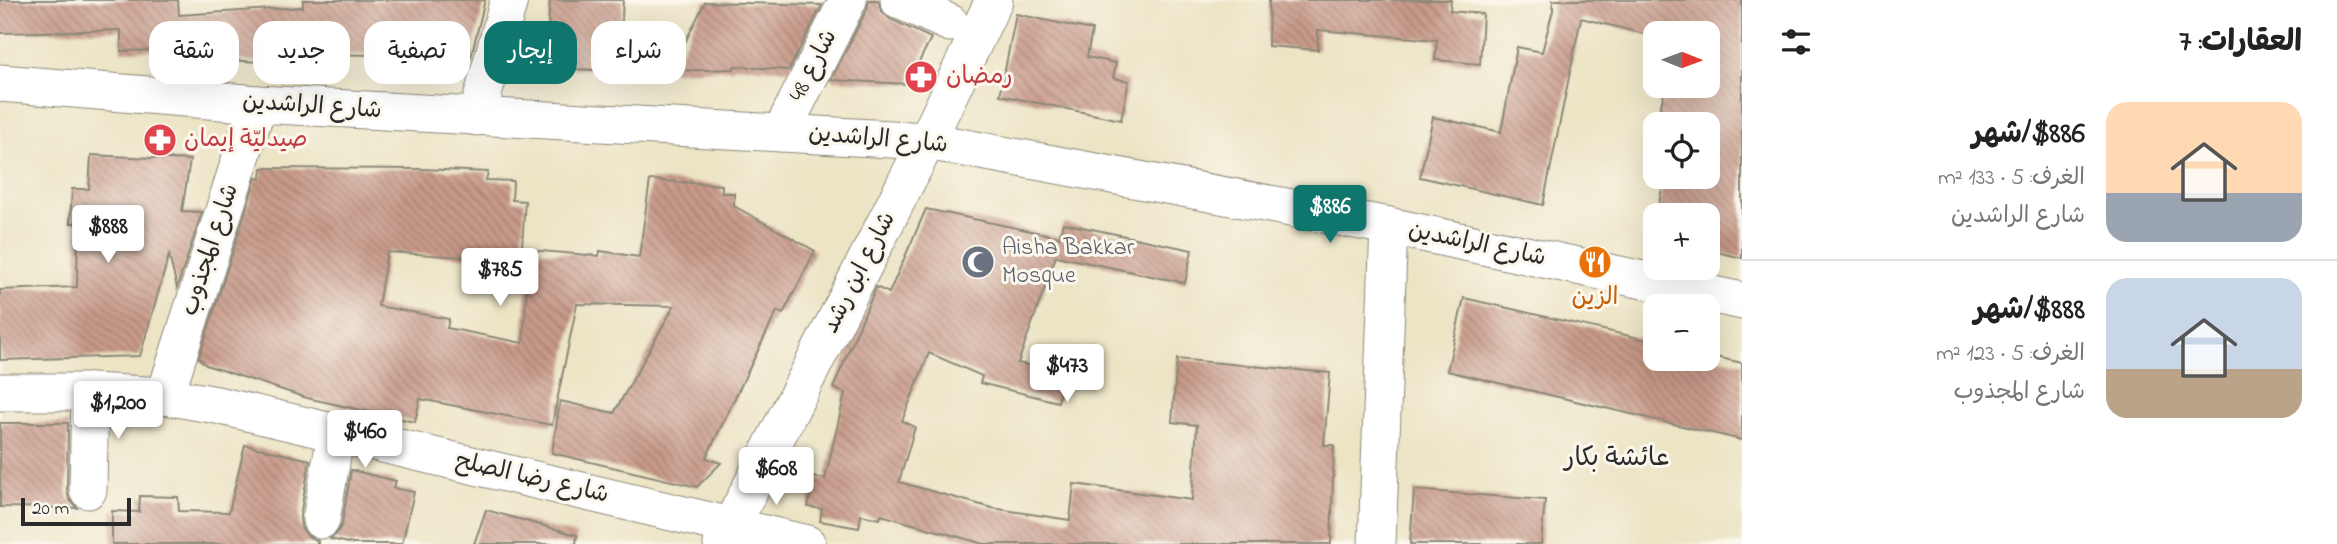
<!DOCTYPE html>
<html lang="ar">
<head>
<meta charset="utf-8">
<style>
	body { margin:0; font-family:"Indie Flower","Playpen Sans Arabic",sans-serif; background:#f2f2f2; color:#222; direction:rtl; height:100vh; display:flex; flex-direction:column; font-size:26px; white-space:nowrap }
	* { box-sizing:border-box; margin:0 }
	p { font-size:23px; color:#767676 }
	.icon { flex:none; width:38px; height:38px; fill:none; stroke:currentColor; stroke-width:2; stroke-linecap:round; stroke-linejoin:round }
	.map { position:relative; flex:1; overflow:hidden; direction:ltr }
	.panel { display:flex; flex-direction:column; background:#fff; width:595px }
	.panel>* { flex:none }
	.hud { position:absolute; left:21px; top:21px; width:665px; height:63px; direction:rtl; display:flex; gap:14px }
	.needle { width:46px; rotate:91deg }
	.buttons { position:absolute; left:1643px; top:21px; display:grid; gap:14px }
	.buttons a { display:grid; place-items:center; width:77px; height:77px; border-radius:14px; background:#fff; box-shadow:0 7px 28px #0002; font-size:35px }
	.scale { position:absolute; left:21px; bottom:18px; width:110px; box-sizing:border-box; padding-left:7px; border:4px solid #2b2b2b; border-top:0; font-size:19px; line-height:24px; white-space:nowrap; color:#2b2b2b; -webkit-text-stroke:5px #fbf7ec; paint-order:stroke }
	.price { position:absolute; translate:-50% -60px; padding:0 16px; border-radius:7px; background:#fff; color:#222; font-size:23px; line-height:46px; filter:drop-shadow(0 2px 4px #0008) }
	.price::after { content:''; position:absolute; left:50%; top:42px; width:21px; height:16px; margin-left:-10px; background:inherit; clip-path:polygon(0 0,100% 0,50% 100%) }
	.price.active { background:#0f766e; color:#fff }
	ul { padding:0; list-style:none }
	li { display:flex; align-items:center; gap:21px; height:175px; padding:0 35px }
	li+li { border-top:2px solid #e0e0e0 }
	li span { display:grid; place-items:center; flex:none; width:196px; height:140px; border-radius:21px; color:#555 }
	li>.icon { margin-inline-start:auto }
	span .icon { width:84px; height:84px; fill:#fffc; stroke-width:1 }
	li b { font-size:30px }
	h2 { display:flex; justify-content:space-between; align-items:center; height:84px; padding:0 35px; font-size:30px }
	.tag { padding:0 24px; border-radius:21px; background:#fff; box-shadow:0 7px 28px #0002; font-size:24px; line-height:63px }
	.tag.active { background:#0f766e; color:#fff }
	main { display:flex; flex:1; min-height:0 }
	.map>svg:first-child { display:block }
	.building { fill:url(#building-back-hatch) }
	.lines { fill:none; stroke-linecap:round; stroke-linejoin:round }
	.minor-casing { stroke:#8c8878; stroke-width:39 }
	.minor { stroke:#fff; stroke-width:37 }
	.labels { text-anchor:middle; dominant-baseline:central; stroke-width:6; stroke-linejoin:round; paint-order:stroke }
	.street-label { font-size:24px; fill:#2b2b2b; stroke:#fbf7ec }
	.health-label { font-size:24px; fill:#be3a42; stroke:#fbf7ec; text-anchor:start }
	.worship-label { font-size:24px; fill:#5b616d; stroke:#fbf7ec; text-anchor:start }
	.food-label { font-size:24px; fill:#c56008; stroke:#fbf7ec }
	.neighbourhood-label { font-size:26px; fill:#2b2b2b; stroke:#fbf7ec }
</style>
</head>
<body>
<main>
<section class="panel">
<h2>العقارات: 7<svg class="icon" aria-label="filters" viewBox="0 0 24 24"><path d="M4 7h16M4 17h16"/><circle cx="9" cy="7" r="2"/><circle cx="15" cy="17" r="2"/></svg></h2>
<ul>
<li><span style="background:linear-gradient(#ffd9b3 65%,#9aa5b1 0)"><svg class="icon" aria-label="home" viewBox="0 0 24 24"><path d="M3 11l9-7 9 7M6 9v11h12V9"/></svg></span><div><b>$886/شهر</b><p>الغرف: 5 · 133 m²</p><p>شارع الراشدين</p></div></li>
<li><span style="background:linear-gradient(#c9d6e8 65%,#b9a48a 0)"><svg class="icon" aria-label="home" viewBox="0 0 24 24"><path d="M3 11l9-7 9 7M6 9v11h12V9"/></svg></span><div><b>$888/شهر</b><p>الغرف: 5 · 123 m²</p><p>شارع المجذوب</p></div></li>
</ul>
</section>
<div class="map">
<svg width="1742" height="544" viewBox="0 0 1742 544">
	<defs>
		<pattern id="building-back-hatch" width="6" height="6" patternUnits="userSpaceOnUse" patternTransform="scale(1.75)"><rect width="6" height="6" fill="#c89a89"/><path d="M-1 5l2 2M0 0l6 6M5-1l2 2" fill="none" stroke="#a37e70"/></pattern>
	</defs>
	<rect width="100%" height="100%" fill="#fbf7ec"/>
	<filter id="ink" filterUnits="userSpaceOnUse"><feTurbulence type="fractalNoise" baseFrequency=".0143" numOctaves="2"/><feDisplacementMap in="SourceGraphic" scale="14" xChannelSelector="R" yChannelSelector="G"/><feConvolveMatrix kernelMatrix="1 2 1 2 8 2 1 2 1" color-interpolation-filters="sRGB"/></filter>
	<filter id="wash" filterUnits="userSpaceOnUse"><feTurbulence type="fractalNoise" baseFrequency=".00686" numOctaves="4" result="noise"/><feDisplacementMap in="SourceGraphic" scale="28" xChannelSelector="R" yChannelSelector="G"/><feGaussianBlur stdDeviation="1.57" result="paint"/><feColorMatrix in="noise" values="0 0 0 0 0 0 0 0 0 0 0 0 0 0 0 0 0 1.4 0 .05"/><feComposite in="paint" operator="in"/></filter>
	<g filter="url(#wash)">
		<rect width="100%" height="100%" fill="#ece4c5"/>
		<g id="blocks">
			<!-- building -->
			<g class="building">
				<path d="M0,0H178L179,15L303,7V0H485L471,57L274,53V63L181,57V50L121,51V30L0,33Z"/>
				<path d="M550,0H623L619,71L572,69V61L555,60V54L546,52Z"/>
				<path d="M869,0H878L882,12L890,19L931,38L908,84L831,80L867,9Z"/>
				<path d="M1269,0H1451L1450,11L1483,14L1480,64L1435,60L1437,40L1318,30V50L1268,46Z"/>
				<path d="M1553,0H1742V258L1708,250V215H1656L1665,177H1708V124H1656L1666,86H1708V33H1656V37L1581,18L1543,205L1420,177L1433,117L1501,132L1517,47L1542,52L1553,10Z"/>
				<path d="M705,2L822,5L789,70L734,66V69L671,71Z"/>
				<path d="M1016,14L1092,30L1087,57L1116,63L1113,78L1129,81L1121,120L1000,95Z"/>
				<path d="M91,155L190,160L182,211L202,212L177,288L169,255L140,356L0,360V290L77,287L78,223H70L72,189H89Z"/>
				<path d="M262,168L422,169L488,172L486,180L513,181L512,200L525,201L521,261L387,252L378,306L449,319L447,328L523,343L530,250L599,256L600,251L639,257L650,180L722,185V193H734V206L815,251L783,314L777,311L706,458L721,463L697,487L552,453L560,401L614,413L674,306L577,304L552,425L420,399L415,422L307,398L206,365L199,358L256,178L261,179Z"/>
				<path d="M926,209L1059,237L1063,223L1192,250L1185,283L1056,256L1018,363L1064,373L1058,402L980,383L982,376L929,353L902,421L915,427L899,482L992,508L1070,520L1074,484L1192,500L1197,425L1172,422L1177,359L1330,373L1324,445H1334L1331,544H984L881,515L880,519L861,515L859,528L820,521L822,509L808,507L813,477L825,479L845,393L833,388L876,287L889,293Z"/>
				<path d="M1464,298L1656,342V359H1708V355L1742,363V440L1447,371Z"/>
				<path d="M0,423H68L67,490L69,499L77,508L0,507Z"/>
				<path d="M245,445L310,460L300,516L301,527L308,536L318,541V544H112V511L139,512L140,496L178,497L179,511L229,512Z"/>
				<path d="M351,470L396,481L393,488L414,492L402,544H353L330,539L337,533L342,524Z"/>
				<path d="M1414,490L1545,500L1541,544H1410Z"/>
				<path d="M486,510L577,535L576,544H474Z"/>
			</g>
		</g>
	</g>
	<g filter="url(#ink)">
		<use href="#blocks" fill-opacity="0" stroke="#8c8878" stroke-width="2"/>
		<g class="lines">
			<defs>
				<g id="minor">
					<path d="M899,0L950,23"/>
					<path d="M0,83L258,104L927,141L1389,226L1742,301"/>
					<path d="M477,117L509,0"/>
					<path d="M781,133L848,0"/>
					<path d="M0,392H90L165,396L217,405L807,544"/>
					<path d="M165,396L258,104"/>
					<path d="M88,490L90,392"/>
					<path d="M321,520L336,434"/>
					<path d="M722,544L927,141L994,0"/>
					<path d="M1377,544L1389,226"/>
				</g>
			</defs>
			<!-- minor casing -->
			<use href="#minor" class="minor-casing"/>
			<!-- minor -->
			<use href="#minor" class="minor"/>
		</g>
	</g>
	<!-- icons -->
	<defs>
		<symbol id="pharmacy-disc" viewBox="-11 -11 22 22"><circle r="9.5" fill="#e0444e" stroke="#fbf7ec"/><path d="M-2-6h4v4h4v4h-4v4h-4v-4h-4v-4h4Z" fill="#fff"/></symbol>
		<symbol id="mosque-disc" viewBox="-11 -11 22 22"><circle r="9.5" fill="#6b7280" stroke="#fbf7ec"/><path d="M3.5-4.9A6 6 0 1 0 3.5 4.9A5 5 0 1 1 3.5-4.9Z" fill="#fff"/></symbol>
		<symbol id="restaurant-disc" viewBox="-11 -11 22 22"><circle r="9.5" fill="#e8710a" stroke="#fbf7ec"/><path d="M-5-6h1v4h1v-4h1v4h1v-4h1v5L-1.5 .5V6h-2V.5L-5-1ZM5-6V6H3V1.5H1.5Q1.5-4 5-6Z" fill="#fff"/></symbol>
	</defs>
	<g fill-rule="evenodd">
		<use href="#pharmacy-disc" x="902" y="58" width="38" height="38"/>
		<use href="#pharmacy-disc" x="141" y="121" width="38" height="38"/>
		<use href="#mosque-disc" x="959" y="243" width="38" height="38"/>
		<use href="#restaurant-disc" x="1576" y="243" width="38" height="38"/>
	</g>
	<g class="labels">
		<!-- street labels -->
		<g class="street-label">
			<text transform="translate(814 66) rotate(-63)">شارع 48</text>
			<text transform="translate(312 107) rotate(4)">شارع الراشدين</text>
			<text transform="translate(878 140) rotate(5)">شارع الراشدين</text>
			<text transform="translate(1477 245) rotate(12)">شارع الراشدين</text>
			<text transform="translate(211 250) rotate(-72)">شارع المجذوب</text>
			<text transform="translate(860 273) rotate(-63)">شارع ابن رشد</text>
			<text transform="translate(532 479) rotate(13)">شارع رضا الصلح</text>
		</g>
		<!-- health labels -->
		<g class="health-label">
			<text x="946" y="77">رمضان</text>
			<text x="184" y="140">صيدليّة إيمان</text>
		</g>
		<!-- worship labels -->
		<g class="worship-label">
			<text x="1002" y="248">Aisha Bakkar<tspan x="1002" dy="28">Mosque</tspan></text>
		</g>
		<!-- food labels -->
		<g class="food-label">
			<text x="1595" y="298">الزين</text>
		</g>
		<!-- neighbourhood labels -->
		<g class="neighbourhood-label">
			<text x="1617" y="459">عائشة بكار</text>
		</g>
	</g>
</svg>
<div class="buttons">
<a><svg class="needle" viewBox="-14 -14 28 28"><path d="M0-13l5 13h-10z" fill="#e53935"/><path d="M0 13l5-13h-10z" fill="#767676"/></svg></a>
<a><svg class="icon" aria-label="locate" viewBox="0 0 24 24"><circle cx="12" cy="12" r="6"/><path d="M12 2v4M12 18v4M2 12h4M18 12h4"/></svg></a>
<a>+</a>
<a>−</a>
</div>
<div class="scale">20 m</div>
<b class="price active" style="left:1330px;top:245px">$886</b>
<b class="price" style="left:108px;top:265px">$888</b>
<b class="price" style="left:500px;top:308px">$785</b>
<b class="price" style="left:1067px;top:404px">$473</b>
<b class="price" style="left:118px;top:441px">$1,200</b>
<b class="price" style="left:365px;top:470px">$460</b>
<b class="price" style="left:776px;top:507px">$608</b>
<div class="hud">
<a class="tag">شراء</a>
<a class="tag active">إيجار</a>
<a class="tag">تصفية</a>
<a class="tag">جديد</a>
<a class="tag">شقة</a>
</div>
</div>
</main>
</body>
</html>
